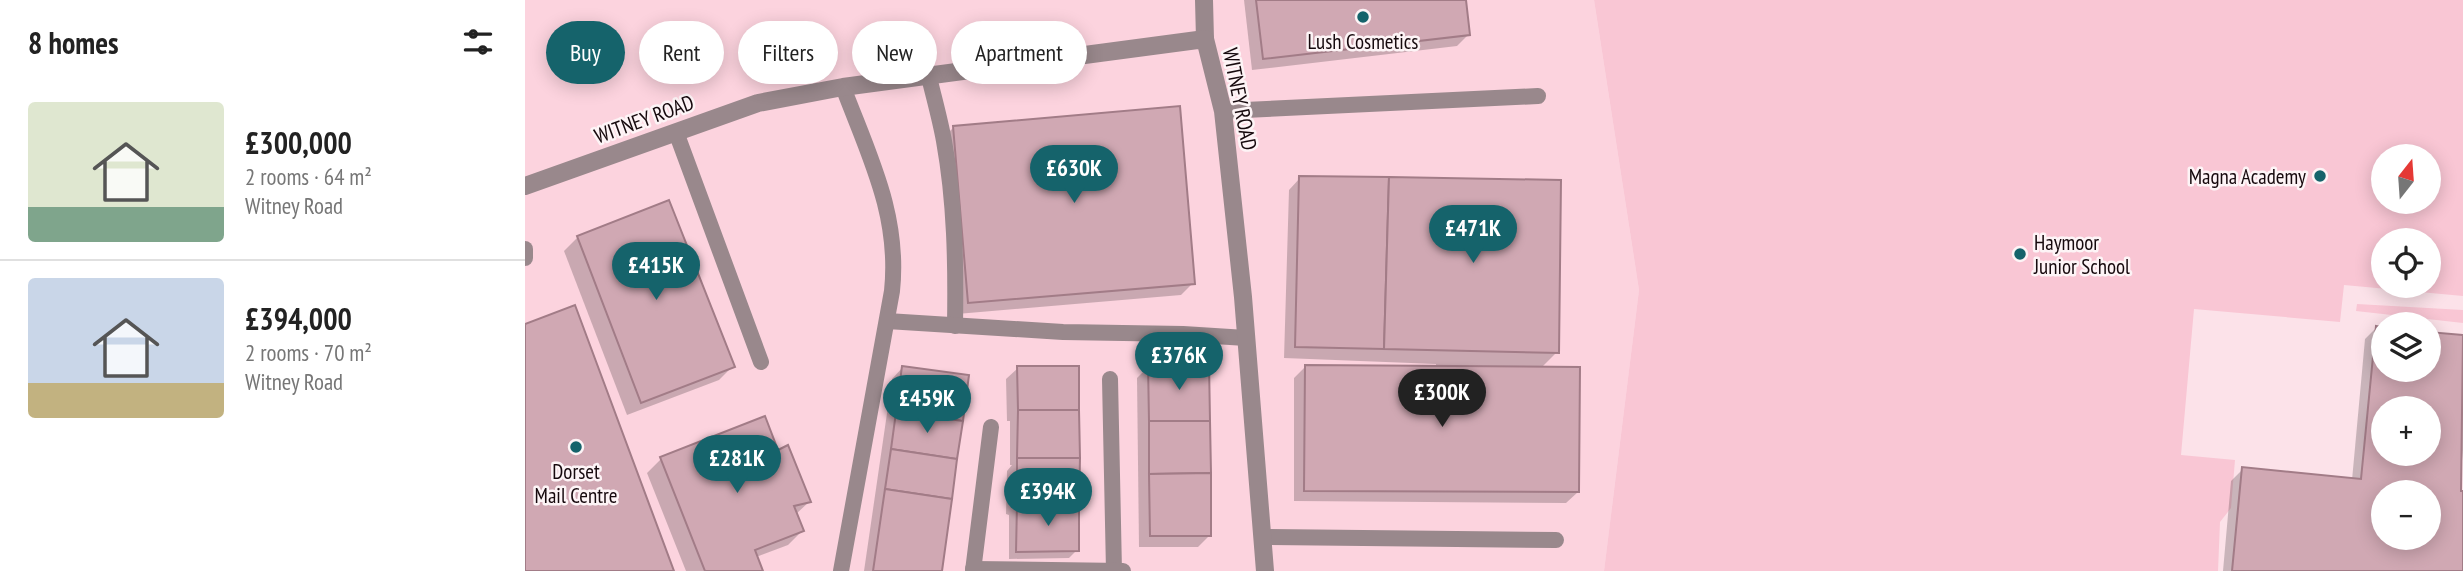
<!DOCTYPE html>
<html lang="en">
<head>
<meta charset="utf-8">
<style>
	body { margin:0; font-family:"PT Sans Narrow",sans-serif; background:#f6f6f6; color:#222; height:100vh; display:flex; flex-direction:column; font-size:26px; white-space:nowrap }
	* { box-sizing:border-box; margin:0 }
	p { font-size:23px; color:#767676 }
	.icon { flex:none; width:38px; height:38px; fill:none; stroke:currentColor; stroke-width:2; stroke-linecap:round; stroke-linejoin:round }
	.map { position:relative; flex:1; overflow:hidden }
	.panel { display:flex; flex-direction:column; background:#fff; width:525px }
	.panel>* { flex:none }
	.top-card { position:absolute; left:21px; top:21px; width:665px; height:63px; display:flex; gap:14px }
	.needle { width:46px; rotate:17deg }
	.tools { position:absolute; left:1846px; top:144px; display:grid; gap:14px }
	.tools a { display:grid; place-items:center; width:70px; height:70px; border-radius:50%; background:#fff; box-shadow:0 4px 18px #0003; font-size:35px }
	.price { position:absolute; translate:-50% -60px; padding:0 16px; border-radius:24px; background:#15636b; color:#fff; font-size:23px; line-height:46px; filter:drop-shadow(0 2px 4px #0008) }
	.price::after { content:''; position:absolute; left:50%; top:42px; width:21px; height:16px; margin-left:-10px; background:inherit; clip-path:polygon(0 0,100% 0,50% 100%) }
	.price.on { background:#222; color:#fff }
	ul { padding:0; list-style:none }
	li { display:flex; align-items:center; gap:21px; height:175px; padding:0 28px }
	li+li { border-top:2px solid #e0e0e0 }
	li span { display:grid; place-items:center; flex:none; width:196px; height:140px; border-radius:7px; color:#555 }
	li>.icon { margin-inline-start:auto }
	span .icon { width:84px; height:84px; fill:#fffc; stroke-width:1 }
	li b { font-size:30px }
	h2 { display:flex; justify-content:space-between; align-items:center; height:84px; padding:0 28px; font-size:30px }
	.chip { padding:0 24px; border-radius:32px; background:#fff; box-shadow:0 4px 18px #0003; font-size:24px; line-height:63px }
	.chip.on { background:#15636b; color:#fff }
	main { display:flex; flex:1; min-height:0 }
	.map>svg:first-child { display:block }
	.built { fill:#fcd3de }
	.green { fill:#f9c6d4; fill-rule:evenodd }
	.shadow { fill:#0003; fill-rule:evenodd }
	.building { fill:#d0a8b3; stroke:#a27c87; stroke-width:2; fill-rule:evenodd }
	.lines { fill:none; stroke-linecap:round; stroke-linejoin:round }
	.service { stroke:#99888c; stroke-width:16 }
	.minor { stroke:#99888c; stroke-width:18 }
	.poi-dot { fill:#15636b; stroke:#fdf4f6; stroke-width:2.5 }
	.labels { text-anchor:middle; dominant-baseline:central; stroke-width:5; stroke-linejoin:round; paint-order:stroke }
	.poi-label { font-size:21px; fill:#16090d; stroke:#fdf4f6 }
	.street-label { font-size:21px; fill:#16090d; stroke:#fdf4f6 }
</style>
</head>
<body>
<main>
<section class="panel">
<h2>8 homes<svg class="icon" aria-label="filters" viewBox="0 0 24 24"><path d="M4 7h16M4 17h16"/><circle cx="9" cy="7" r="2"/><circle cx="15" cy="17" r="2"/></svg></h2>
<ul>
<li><span style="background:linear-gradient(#dfe7d0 75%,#7fa58c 0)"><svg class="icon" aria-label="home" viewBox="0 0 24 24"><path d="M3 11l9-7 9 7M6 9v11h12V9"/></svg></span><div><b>£300,000</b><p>2 rooms · 64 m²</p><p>Witney Road</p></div></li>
<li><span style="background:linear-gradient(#c9d6e8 75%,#c2b280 0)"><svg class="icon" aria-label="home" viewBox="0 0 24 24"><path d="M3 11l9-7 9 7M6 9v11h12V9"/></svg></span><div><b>£394,000</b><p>2 rooms · 70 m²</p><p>Witney Road</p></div></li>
</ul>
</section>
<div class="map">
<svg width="1938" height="571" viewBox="0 0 1938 571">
	<rect width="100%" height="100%" fill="#fce2e9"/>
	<!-- built -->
	<path class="built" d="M0,0H1069L1114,290L1079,571H0Z"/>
	<!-- green -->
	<g class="green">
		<path d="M1069,0H1938V296L1819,285L1815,322L1669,309L1656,455L1710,460L1706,508L1695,522L1693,571H1079L1114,290ZM1858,156H1904V201H1858ZM1858,240H1904V285H1858Z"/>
		<path d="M1832,304L1938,310V323L1831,311Z"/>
	</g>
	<!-- shadow -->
	<g class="shadow">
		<path d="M719,0H939L944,34L932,46L727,70Z"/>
		<path d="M429,127L668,283L656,295L432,314L417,139Z"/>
		<path d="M775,178L1032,352L1016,368L1053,492L1041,503L769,501V378L781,366L911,367V364L759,358L764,190Z"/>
		<path d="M53,237L208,366L194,380L102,415L39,251Z"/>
		<path d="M1851,328L1858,329V369H1904V334L1938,337V450L1934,492L1938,493V571H1698L1706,481L1718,469L1827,480L1840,339ZM1858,408H1904V453H1858ZM1858,492H1904V537H1858Z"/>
		<path d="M624,366L685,535L673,547H614L612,378Z"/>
		<path d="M378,367L415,571H339L367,379Z"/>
		<path d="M493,368L552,550L544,558L484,559V515L481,514L482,471L487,465H485V421H482L481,379Z"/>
		<path d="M252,452L284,502L271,514L277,531L263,545L231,557L236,571H161L122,473L136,459Z"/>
	</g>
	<!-- building -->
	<g class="building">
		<path d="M731,0H941L945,35L738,59Z"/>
		<path d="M655,106L670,284L443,303L428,126Z"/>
		<path d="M774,176L864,177L859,349L770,347Z"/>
		<path d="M864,177L1036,180L1034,353L859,349Z"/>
		<path d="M144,200L210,367L116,403L52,236Z"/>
		<path d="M50,305L149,571H0V324Z"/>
		<path d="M1851,326L1858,327V369H1904V332L1938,335L1936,491H1938V571H1707L1717,467L1836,479ZM1858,408H1904V453H1858ZM1858,492H1904V537H1858Z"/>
		<path d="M684,363L685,421H624L623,364Z"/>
		<path d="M780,365L1055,367L1054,492L779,491Z"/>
		<path d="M377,366L444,375L438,421L371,412Z"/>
		<path d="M492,366H554V410H493Z"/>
		<path d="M493,410H554L555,458H492Z"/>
		<path d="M371,412L438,421L432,459L366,449Z"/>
		<path d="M240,416L253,450L263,445L286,502L269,506L279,531L230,550L238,571H180L135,457Z"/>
		<path d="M624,421H685L686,473L624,474Z"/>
		<path d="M366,449L432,459L427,499L360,489Z"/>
		<path d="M492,458H555L554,505L492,504Z"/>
		<path d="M686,473V536H625L624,474Z"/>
		<path d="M360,489L427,499L417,571H348Z"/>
		<path d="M492,504L554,505V551L491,552Z"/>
	</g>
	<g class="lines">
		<!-- service -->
		<g class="service">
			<path d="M404,77C409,98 415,119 419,141C430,202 431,264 430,326"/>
			<path d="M698,111L1013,96"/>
			<path d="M151,132L236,362"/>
			<path d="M0,249V258"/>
			<path d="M362,321L538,332L658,334L721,338"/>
			<path d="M585,379L589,571"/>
			<path d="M738,537L1031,540"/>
			<path d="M448,569L598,571"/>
			<path d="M316,571L367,291C375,215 344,156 318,87"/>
			<path d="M448,571L466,427"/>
		</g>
		<!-- minor -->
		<g class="minor">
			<path d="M679,0L680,39"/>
			<path d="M0,186L233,103L318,87L680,39L698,111L718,297L740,571"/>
		</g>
	</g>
	<!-- markers -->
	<g class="poi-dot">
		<circle cx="838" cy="17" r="7"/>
		<circle cx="1795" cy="176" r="7"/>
		<circle cx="1495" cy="254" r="7"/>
		<circle cx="51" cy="447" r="7"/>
	</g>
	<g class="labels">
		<!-- poi labels -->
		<g class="poi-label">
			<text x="838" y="41">Lush Cosmetics</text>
			<text x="1781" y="176" text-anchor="end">Magna Academy</text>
			<text x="1509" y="242" text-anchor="start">Haymoor<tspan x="1509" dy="24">Junior School</tspan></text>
			<text x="51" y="471">Dorset<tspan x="51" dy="24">Mail Centre</tspan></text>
		</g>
		<!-- street labels -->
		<g class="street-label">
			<text transform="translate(715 99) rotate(79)">WITNEY ROAD</text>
			<text transform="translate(119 119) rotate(-20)">WITNEY ROAD</text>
		</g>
	</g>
</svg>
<div class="tools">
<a><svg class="needle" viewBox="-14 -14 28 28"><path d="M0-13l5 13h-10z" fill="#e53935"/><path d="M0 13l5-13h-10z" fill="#767676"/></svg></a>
<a><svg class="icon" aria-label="locate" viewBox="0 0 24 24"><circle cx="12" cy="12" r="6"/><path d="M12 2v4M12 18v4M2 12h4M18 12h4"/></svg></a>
<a><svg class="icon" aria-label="layers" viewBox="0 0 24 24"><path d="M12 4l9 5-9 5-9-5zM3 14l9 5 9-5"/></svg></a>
<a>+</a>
<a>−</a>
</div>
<b class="price" style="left:549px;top:205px">£630K</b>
<b class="price" style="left:948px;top:265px">£471K</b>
<b class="price" style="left:131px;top:302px">£415K</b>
<b class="price" style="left:654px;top:392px">£376K</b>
<b class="price on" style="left:917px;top:429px">£300K</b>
<b class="price" style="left:402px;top:435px">£459K</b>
<b class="price" style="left:212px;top:495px">£281K</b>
<b class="price" style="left:523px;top:528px">£394K</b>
<div class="top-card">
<a class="chip on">Buy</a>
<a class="chip">Rent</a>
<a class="chip">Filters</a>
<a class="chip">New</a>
<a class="chip">Apartment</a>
</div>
</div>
</main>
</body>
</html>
